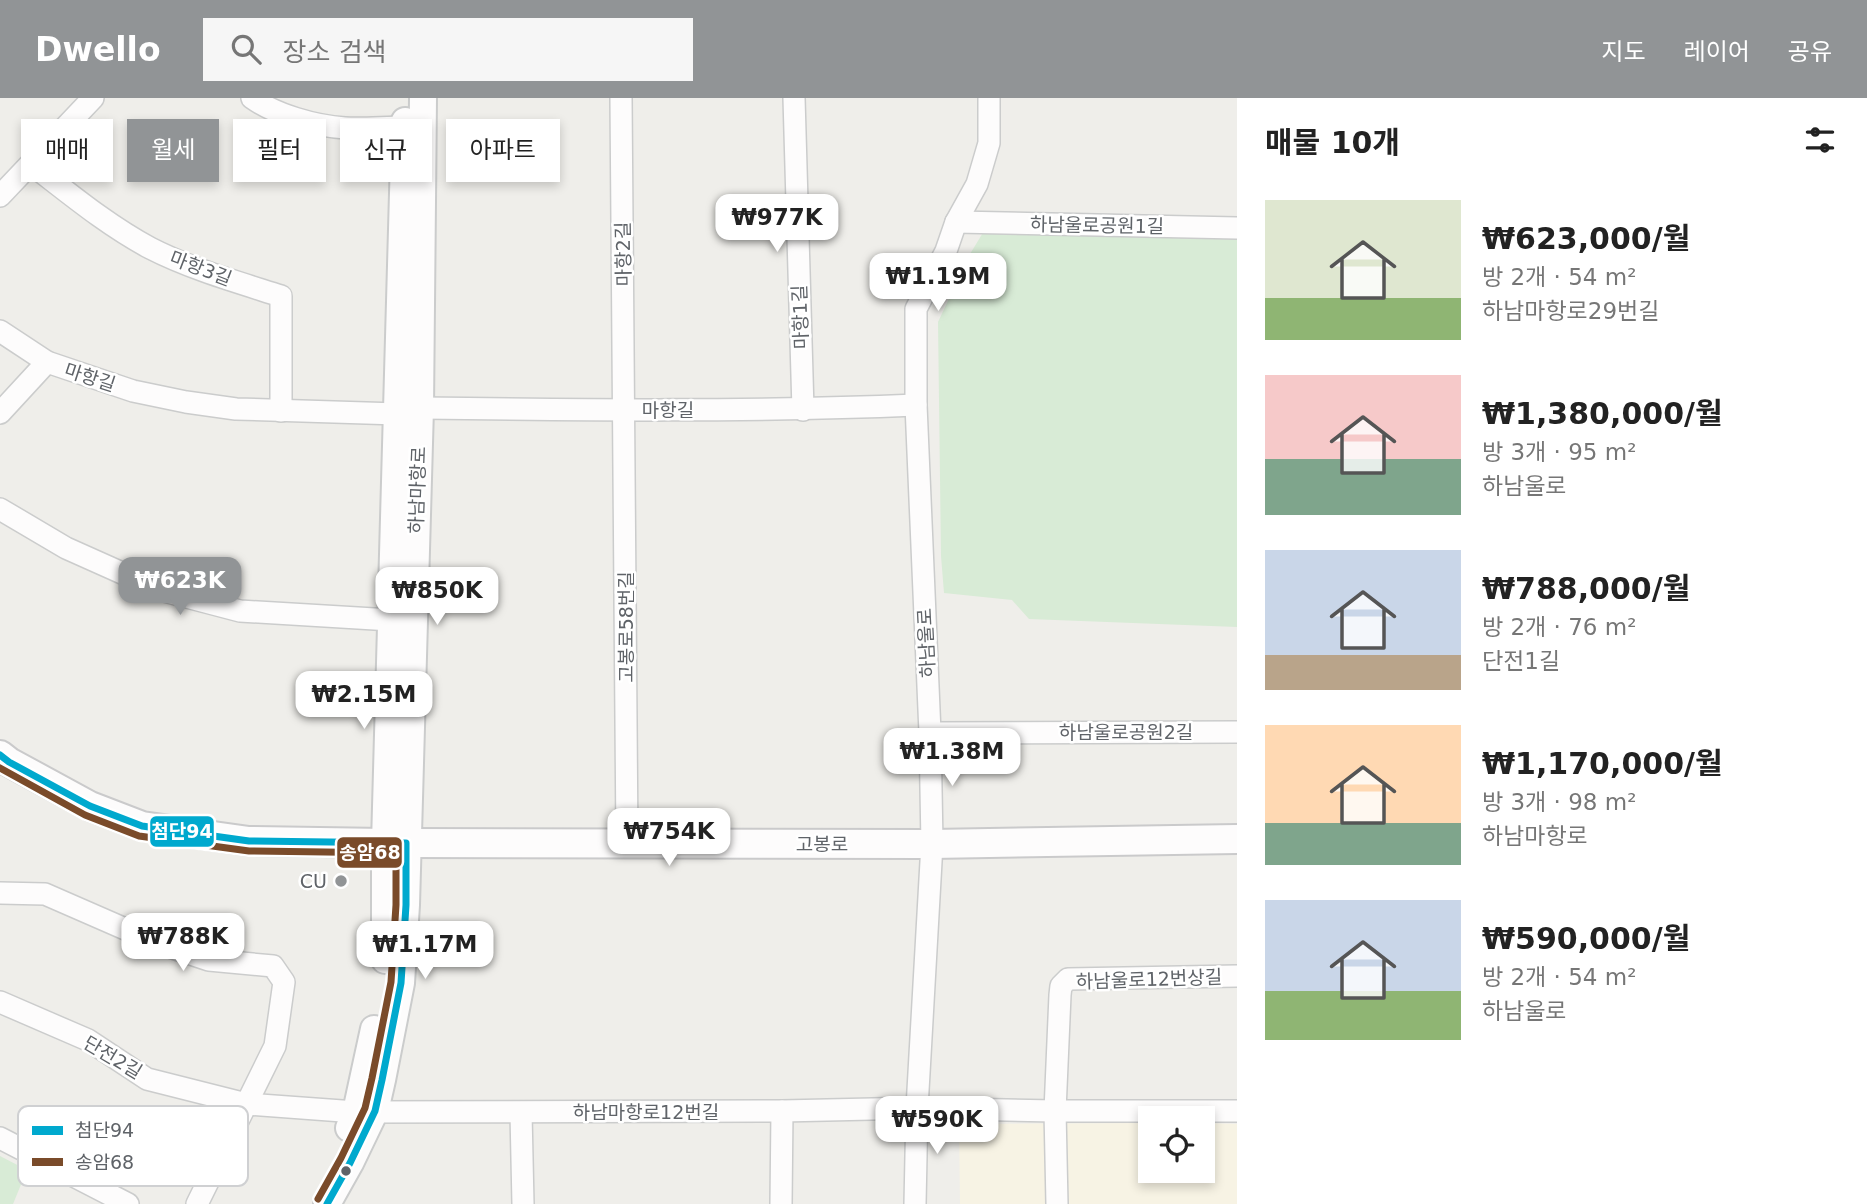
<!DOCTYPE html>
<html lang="ko">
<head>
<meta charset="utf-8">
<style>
	body { margin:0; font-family:"DejaVu Sans","Noto Sans KR",sans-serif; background:#f6f6f6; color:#222; height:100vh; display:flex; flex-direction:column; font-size:26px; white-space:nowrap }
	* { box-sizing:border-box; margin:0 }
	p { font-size:23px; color:#767676 }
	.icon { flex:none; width:38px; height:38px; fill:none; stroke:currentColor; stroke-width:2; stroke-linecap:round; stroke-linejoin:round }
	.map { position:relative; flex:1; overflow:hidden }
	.sheet { display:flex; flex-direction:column; background:#fff; width:630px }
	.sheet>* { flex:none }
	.guide { position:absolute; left:21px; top:21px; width:665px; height:63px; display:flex; gap:14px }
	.tools { position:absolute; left:1138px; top:1008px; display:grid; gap:14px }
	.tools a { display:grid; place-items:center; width:77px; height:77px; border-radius:0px; background:#fff; box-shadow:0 4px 10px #0003; font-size:35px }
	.price { position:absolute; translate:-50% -60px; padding:0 16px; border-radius:14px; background:#fff; color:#222; font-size:23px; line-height:46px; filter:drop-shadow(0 2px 4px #0008) }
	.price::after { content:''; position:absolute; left:50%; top:42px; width:21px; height:16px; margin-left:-10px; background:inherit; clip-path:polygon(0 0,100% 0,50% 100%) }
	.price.current { background:#919496; color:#fff }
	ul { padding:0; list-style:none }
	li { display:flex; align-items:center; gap:21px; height:175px; padding:0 28px }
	li span { display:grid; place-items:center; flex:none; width:196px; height:140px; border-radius:0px; color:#555 }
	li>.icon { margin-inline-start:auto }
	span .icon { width:84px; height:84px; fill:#fffc; stroke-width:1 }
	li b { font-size:30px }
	h2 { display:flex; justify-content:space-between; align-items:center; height:84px; padding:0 28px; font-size:30px }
	.tag { padding:0 24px; border-radius:0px; background:#fff; box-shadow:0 4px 10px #0003; font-size:24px; line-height:63px }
	.tag.current { background:#919496; color:#fff }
	header { display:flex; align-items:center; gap:42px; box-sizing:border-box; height:98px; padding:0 35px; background:#919496; color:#fff }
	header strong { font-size:33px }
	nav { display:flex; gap:38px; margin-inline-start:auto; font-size:24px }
	.search { width:490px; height:63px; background:#f6f6f6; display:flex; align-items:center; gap:18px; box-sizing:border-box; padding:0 24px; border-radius:0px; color:#767676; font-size:26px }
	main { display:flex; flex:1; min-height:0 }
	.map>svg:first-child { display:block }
	.commercial { fill:#f7f3e4 }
	.green { fill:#d8ebd6 }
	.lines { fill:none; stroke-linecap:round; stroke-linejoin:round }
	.minor-casing { stroke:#cbcccc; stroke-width:24 }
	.tertiary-casing { stroke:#cbcccc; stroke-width:30 }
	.secondary-casing { stroke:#cacacb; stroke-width:32 }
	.minor { stroke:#fdfcfc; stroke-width:21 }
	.tertiary { stroke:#fdfcfc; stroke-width:26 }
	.secondary { stroke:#fdfcfc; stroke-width:28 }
	.bus-1-casing { stroke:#fff; stroke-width:12 }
	.bus-2-casing { stroke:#fff; stroke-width:12 }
	.bus-1 { stroke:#00a9ce; stroke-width:7 }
	.bus-2 { stroke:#7a4b2a; stroke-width:7 }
	.poi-dot { fill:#919496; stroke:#fff; stroke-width:2.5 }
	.bus-dot { fill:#5f6368; stroke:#fff; stroke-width:2.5 }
	.labels { text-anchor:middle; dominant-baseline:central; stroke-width:5; stroke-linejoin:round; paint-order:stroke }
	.street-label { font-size:19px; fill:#5f6368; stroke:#fff }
	.poi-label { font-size:19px; fill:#5f6368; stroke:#fff; text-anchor:end }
	.key { fill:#fff; stroke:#cfd0d2; stroke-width:2 }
	.key-label { font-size:19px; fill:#5f6368 }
	.line-badge { stroke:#fff; stroke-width:2.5 }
	.badge-label { font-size:19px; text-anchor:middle; font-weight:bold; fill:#fff }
</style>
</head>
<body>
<header>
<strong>Dwello</strong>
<div class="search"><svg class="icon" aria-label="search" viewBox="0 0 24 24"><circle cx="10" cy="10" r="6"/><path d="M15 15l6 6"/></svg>장소 검색</div>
<nav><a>지도</a><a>레이어</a><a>공유</a></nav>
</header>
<main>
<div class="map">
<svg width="1237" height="1106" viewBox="0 0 1237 1106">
	<rect width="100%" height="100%" fill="#efeeea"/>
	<!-- commercial -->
	<path class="commercial" d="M1150,1025V1073H1202V1025L1237,1026V1106H960L959,1026Z"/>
	<!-- green -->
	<g class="green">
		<path d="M984,133L1237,138V529L1029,521L1012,502L944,495L941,458L938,224L970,156Z"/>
		<path d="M0,1058L27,1072L13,1106H0Z"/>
	</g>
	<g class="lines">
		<defs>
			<g id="minor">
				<path d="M252,0C276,17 315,28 345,30C364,31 385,29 405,29"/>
				<path d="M621,0L627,746"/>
				<path d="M794,0L803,312"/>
				<path d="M31,66C70,96 107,127 150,150C191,171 237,184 281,198V313"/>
				<path d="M0,98L93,0"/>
				<path d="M956,124L1237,130"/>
				<path d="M0,233L47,264L133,293L186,304L236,311L398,316"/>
				<path d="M420,310C586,312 751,314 916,307"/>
				<path d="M0,315L47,264"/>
				<path d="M0,411L66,450L160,492L240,513L391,522"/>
				<path d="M930,635L1237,634"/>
				<path d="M0,795L45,796L155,844L209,862L273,868L284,884L275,948L197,1106"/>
				<path d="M0,904L88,942L147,981L246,1006L356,1014L782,1013L917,1010L1055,1013H1237"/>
				<path d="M521,1015L523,1106"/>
				<path d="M0,1040L128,1106"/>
				<path d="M781,1106L782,1013"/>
				<path d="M915,1106L917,1010L932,746L930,635L916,307V211L946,153L956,124L977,86L989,45V0"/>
				<path d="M1057,1106L1055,1013L1060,897L1061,888L1068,881L1237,878"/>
			</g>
			<g id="tertiary">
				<path d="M385,862V745L405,23"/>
				<path d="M349,1030L356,1014L374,931"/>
				<path d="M327,1106L350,1065L375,1013L382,982L401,885L406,807L420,310L423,0"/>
			</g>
			<g id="secondary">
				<path d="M398,316L420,310"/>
				<path d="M0,657L9,664L90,708L142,728L249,743L385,745"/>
				<path d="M406,745L932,746L1237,741"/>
			</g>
		</defs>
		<!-- minor casing -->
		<use href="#minor" class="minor-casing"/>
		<!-- tertiary casing -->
		<use href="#tertiary" class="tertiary-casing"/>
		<!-- secondary casing -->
		<use href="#secondary" class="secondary-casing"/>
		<!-- minor -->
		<use href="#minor" class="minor"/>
		<!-- tertiary -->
		<use href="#tertiary" class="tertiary"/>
		<!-- secondary -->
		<use href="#secondary" class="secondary"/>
		<defs>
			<path id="bus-1" d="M0,657L9,664L90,708L142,728L249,743L406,745V807L401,885L382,982L375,1013L350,1065L327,1106"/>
			<path id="bus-2" d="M0,670L85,717L139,738L249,753L396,755V807L391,884L372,980L365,1010L341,1060L318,1101"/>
		</defs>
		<!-- bus-1 casing -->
		<use href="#bus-1" class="bus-1-casing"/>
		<!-- bus-2 casing -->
		<use href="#bus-2" class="bus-2-casing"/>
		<!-- bus-1 -->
		<use href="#bus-1" class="bus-1"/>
		<!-- bus-2 -->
		<use href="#bus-2" class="bus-2"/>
	</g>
	<!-- markers -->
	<circle class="poi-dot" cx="341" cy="783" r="7"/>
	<circle class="bus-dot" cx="346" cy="1073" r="6"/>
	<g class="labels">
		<!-- street labels -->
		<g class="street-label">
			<text transform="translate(1097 127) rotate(1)">하남울로공원1길</text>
			<text transform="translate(623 156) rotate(-91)">마항2길</text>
			<text transform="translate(201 170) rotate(21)">마항3길</text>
			<text transform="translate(800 219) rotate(-92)">마항1길</text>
			<text transform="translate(90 279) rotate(18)">마항길</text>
			<text x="668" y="312">마항길</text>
			<text transform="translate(417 392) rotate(-88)">하남마항로</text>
			<text transform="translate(626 529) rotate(-90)">고봉로58번길</text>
			<text transform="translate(926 545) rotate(-93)">하남울로</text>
			<text x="1126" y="634">하남울로공원2길</text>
			<text x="822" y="746">고봉로</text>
			<text transform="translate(1149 881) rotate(-2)">하남울로12번상길</text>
			<text transform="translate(113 959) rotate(31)">단전2길</text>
			<text x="646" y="1014">하남마항로12번길</text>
		</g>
		<!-- poi labels -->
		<g class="poi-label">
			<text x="327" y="783">CU</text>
		</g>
	</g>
	<!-- legend -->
	<rect x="18" y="1008" width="230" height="80" rx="10" class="key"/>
	<rect x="32" y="1028" width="31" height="9" fill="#00a9ce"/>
	<rect x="32" y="1060" width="31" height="8" fill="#7a4b2a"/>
	<g class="key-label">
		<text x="75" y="1039">첨단94</text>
		<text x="75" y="1071">송암68</text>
	</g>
	<g class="line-badge">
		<rect x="149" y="717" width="66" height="33" rx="7" fill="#00a9ce"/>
		<rect x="336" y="738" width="67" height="33" rx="7" fill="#7a4b2a"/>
	</g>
	<g class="badge-label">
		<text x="182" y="740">첨단94</text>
		<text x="370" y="761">송암68</text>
	</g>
</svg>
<div class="tools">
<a><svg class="icon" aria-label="locate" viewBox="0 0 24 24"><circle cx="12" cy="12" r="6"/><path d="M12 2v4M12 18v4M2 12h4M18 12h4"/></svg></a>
</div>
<b class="price" style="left:777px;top:156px">₩977K</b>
<b class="price" style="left:938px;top:215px">₩1.19M</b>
<b class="price current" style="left:180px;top:519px">₩623K</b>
<b class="price" style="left:437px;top:529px">₩850K</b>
<b class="price" style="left:364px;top:633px">₩2.15M</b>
<b class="price" style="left:952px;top:690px">₩1.38M</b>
<b class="price" style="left:669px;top:770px">₩754K</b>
<b class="price" style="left:183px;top:875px">₩788K</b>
<b class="price" style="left:425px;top:883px">₩1.17M</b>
<b class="price" style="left:937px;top:1058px">₩590K</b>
<div class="guide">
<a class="tag">매매</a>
<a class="tag current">월세</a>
<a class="tag">필터</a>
<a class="tag">신규</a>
<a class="tag">아파트</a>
</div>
</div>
<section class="sheet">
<h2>매물 10개<svg class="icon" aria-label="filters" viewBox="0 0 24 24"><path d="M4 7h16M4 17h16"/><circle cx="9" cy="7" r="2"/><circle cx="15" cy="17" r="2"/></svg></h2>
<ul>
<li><span style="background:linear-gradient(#dfe7d0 70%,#8fb573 0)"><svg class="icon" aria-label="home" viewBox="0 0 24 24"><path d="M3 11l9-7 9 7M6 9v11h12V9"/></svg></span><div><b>₩623,000/월</b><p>방 2개 · 54 m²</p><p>하남마항로29번길</p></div></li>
<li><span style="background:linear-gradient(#f6c9c9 60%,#7fa58c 0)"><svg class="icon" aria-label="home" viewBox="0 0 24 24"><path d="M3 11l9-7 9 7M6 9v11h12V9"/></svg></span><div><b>₩1,380,000/월</b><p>방 3개 · 95 m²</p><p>하남울로</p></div></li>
<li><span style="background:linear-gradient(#c9d6e8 75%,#b9a48a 0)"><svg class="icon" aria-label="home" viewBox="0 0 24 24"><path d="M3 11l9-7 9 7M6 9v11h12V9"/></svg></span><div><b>₩788,000/월</b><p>방 2개 · 76 m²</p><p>단전1길</p></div></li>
<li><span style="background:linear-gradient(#ffd9b3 70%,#7fa58c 0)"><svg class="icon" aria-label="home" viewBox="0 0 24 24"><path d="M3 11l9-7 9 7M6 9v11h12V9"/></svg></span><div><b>₩1,170,000/월</b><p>방 3개 · 98 m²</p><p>하남마항로</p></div></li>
<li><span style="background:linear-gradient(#c9d6e8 65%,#8fb573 0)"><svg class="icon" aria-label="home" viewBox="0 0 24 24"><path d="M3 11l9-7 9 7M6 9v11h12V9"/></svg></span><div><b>₩590,000/월</b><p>방 2개 · 54 m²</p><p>하남울로</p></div></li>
</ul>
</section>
</main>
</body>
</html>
